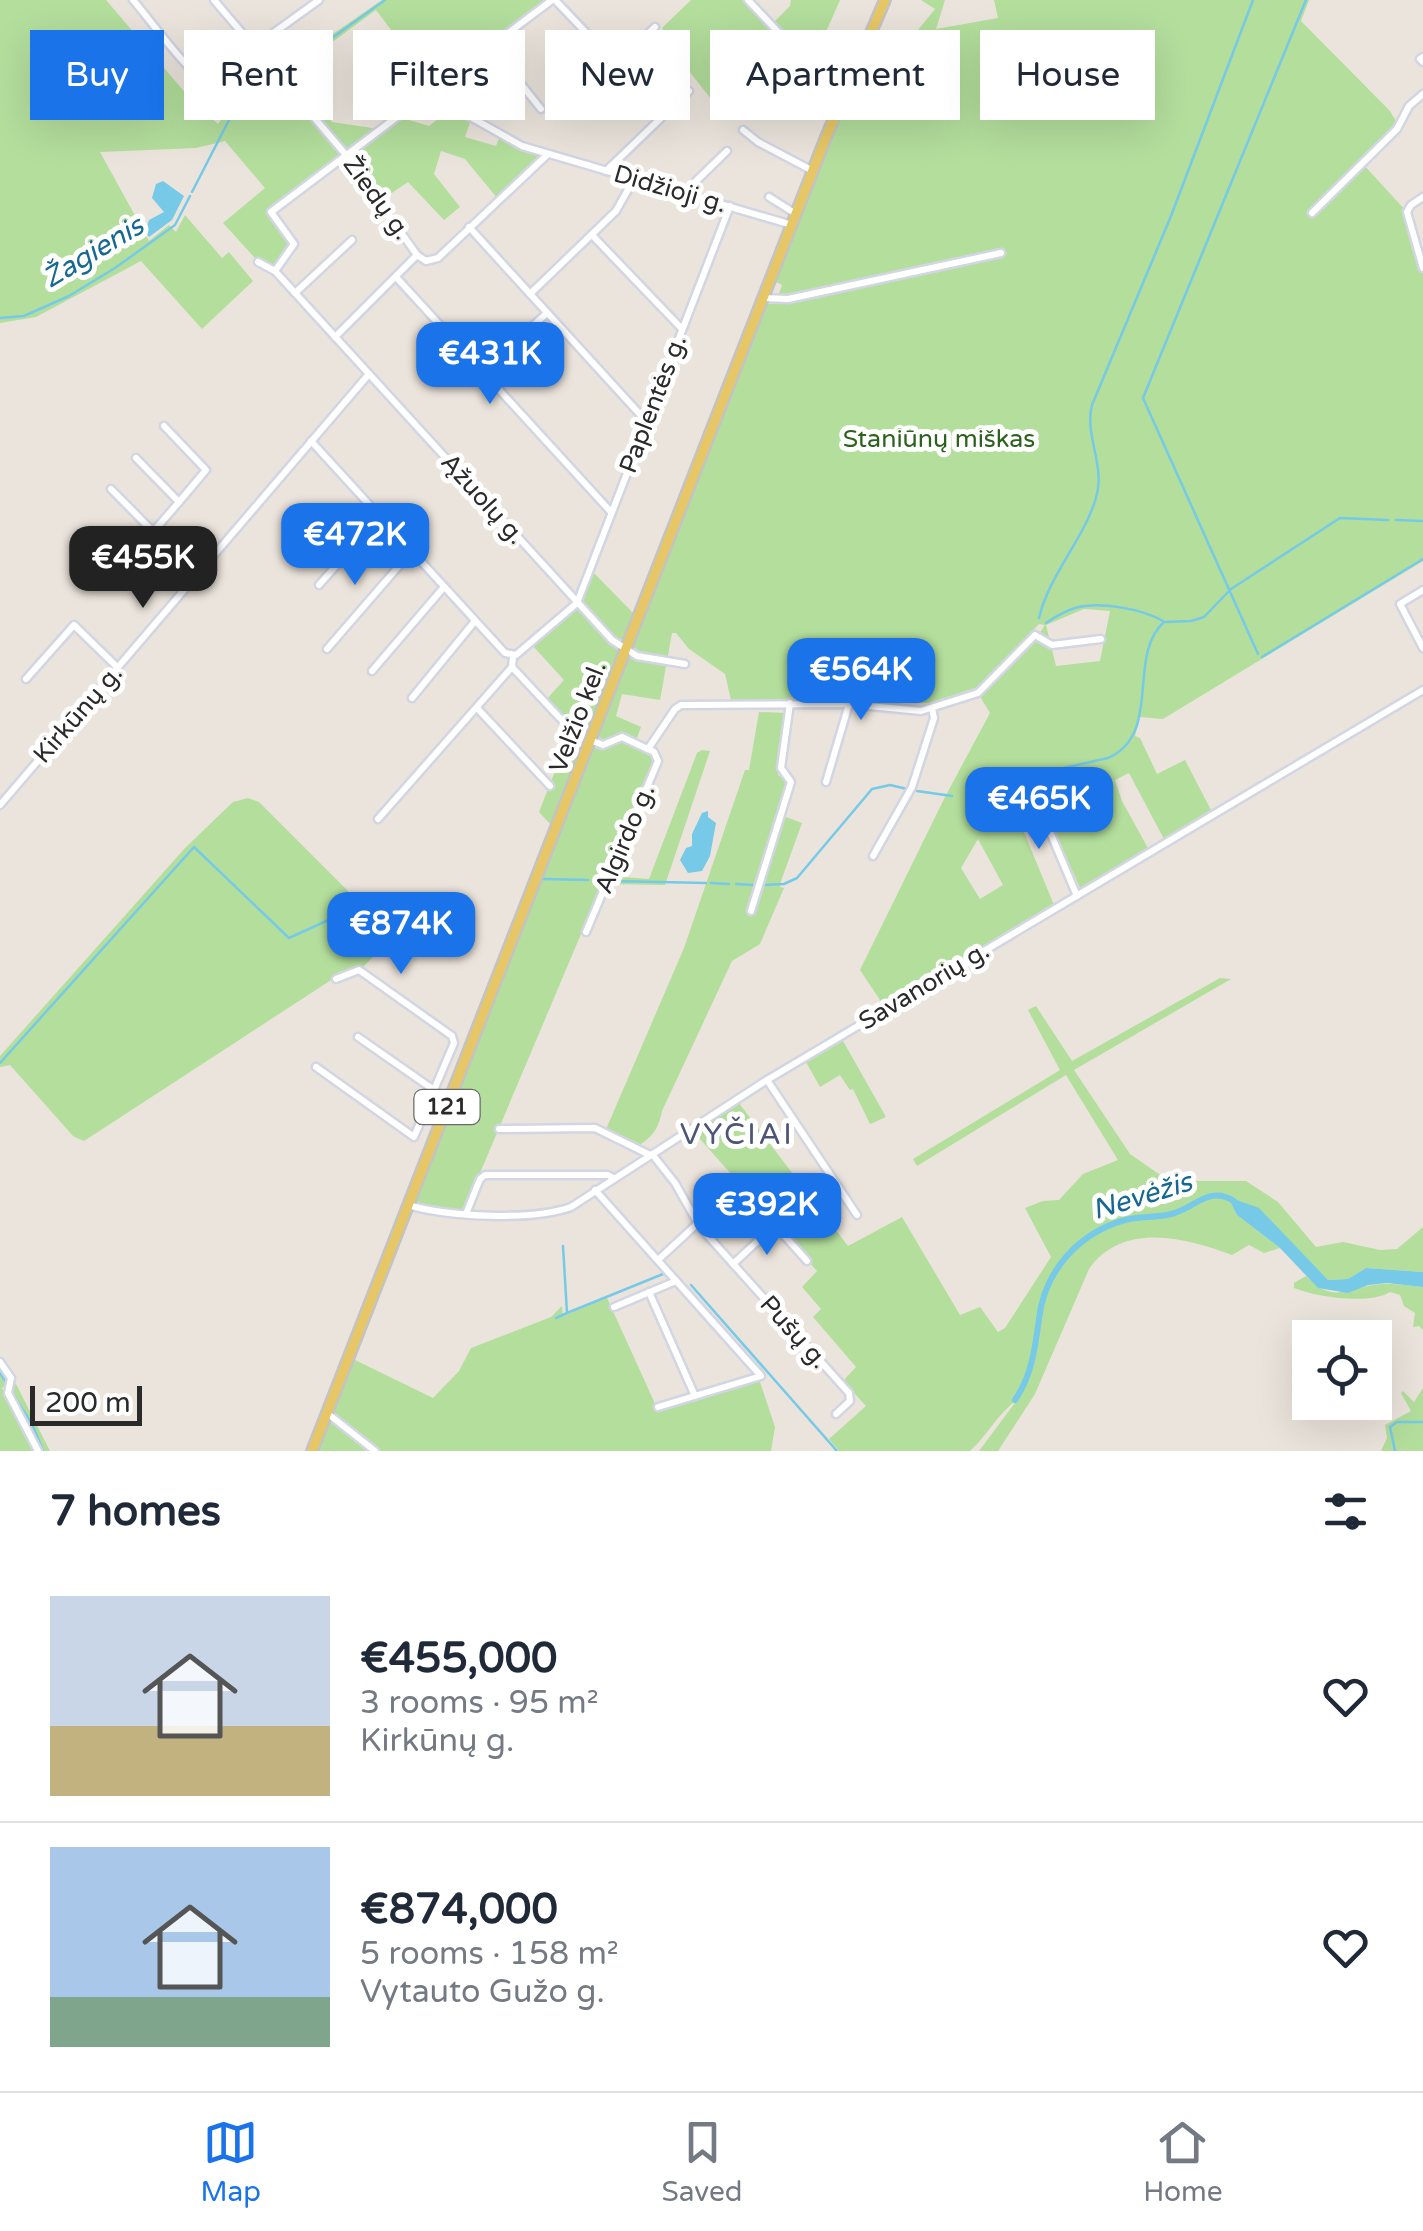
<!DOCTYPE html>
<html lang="en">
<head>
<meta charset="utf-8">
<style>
	body { margin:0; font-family:"Varela Round",sans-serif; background:#f2f2f3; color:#1f2937; height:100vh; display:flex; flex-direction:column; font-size:38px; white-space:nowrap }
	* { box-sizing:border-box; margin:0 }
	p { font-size:32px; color:#747a83 }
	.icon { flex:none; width:55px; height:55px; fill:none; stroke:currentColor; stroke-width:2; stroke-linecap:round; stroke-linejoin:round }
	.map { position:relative; height:1451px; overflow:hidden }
	.details { display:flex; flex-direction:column; background:#fff; flex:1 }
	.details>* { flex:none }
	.banner { position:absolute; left:30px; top:30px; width:1365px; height:90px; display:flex; gap:20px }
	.tools { position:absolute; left:1292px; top:1320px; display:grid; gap:20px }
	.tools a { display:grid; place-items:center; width:100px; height:100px; border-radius:0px; background:#fff; box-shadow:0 10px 40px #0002; font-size:50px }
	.scale { position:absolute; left:30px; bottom:25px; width:112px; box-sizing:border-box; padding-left:10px; border:5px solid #2a2a2a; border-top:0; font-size:28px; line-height:35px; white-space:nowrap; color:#2a2a2a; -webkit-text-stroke:8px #fff; paint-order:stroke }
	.price { position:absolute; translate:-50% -85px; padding:0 22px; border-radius:20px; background:#1a73e8; color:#fff; font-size:32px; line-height:65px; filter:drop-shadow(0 2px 5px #0008) }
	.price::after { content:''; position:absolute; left:50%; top:60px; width:30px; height:22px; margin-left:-15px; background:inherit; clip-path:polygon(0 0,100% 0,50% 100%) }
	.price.current { background:#222; color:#fff }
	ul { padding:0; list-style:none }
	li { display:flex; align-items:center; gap:30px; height:250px; padding:0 50px }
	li+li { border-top:2px solid #e0e1e3 }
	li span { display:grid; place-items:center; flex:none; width:280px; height:200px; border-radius:0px; color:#555 }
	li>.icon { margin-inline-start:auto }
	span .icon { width:120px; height:120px; fill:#fffc; stroke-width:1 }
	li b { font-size:42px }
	h2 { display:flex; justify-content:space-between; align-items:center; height:120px; padding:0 50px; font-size:42px }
	.tag { padding:0 35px; border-radius:0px; background:#fff; box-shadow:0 10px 40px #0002; font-size:35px; line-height:90px }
	.tag.current { background:#1a73e8; color:#fff }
	.menu { display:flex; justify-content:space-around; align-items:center; height:140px; border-top:2px solid #e0e1e3; background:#fff; font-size:28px; color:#747a83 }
	.menu a { display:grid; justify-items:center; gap:5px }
	.menu .current { color:#1a73e8 }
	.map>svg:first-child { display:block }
	.green { fill:#b3de9c; fill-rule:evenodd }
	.water { fill:#76cae7 }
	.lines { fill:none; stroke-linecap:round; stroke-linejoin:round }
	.stream { stroke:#76cae7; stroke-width:2.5 }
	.river { stroke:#76cae7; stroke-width:6 }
	.minor-casing { stroke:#d2d5e2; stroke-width:11 }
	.major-casing { stroke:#c3c3c3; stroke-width:14 }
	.minor { stroke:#fff; stroke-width:6 }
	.major { stroke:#e7c765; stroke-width:9 }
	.labels { text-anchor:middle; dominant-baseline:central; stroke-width:10; stroke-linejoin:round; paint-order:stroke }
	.shield { fill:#fff; stroke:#6a6a6a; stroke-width:2.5 }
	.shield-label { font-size:22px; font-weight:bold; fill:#2a2a2a }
	.street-label { font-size:25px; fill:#2a2a2a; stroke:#fff }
	.park-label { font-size:25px; fill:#2d621e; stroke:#fff }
	.water-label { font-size:28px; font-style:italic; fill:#166892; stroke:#fff }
	.quarter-label { font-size:30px; letter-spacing:2.5px; fill:#4d5577; stroke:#fff }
</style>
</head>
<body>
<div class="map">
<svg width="1423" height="1451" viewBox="0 0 1423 1451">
	<rect width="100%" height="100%" fill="#ebe4dc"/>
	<!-- green -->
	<g class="green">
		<path d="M0,0H106L194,103L218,124L239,95L264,73L269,78L382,0H548L434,87L376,10L316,54L330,81L311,95L332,122L379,129L399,117L429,126L456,105L471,120L465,137L496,146L501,133L543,156L498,199L465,159L441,151L434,174L460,207L444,220L408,182L380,201L346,155L268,212L290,243L289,250L271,268L255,258L223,223L265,188L225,141L196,148L100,152L149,241L169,225L176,232L185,215L222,258L229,252L253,281L202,329L141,261L36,317L0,323Z"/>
		<path d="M691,0H746L770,26L790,6L791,0H840L822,41L807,34L791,43L783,36L719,109L681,61L662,28Z"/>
		<path d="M921,0H945L936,29L998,18L994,0H1309L1301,21L1390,111L1399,126L1362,163L1407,212L1423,268V561L1163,719L1140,717L1135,736L1140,738L1157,774L1185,760L1212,812L1165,841L1129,773L1115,780L1122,801L1149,850L1081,890L1031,778L1005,786L1054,905L884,1006L860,970L945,797L990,713L979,695L1031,646L1045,625L1039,624L978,687L929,703L731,700L725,674L689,649L676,633H672L660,700L622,694L616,716L641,727L634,746L655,759L464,1211L418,1206L415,1201L767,304H775L782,285L776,282L812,188L811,176L862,53L884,75L900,63L912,68L919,52L910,46L914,35L935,9ZM1084,609L1110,611L1100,661L1056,666L1046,625ZM978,839L1003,885L980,899L961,868Z"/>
		<path d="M592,571L636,616L552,826L539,812L572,728L546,700L564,680L532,645L580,602Z"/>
		<path d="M759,712L787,713L778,775L788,780L778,814L802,823L781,881L780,887L784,888L760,944L732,961L662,1111C658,1130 653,1136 637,1147L606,1132L607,1127L684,948L745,770H749Z"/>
		<path d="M702,750L710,751L665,885L607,884L611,876L649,879L697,753Z"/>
		<path d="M248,798L259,802L393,936L362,968L348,969L84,1141L73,1136L10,1065L0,1067V1056L185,848L233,802Z"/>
		<path d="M1220,978L1231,979L1074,1070L1130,1154L1169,1181H1246L1278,1202L1316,1247L1343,1242L1380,1250L1397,1249L1423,1227V1272L1366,1268L1348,1279L1328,1280L1279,1232L1229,1198L1237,1215L1280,1248L1264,1253L1249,1245L1232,1255C1186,1238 1123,1221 1089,1269L1035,1394L998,1451H979L1017,1400C997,1414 988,1435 970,1451H839L829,1439L866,1406L843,1381L856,1367L813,1317L821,1309L802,1287L817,1271L693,1131L738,1102L848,1246L902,1217L960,1315L980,1307L998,1332L1005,1328L1051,1257L1025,1208L1043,1201L1059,1200L1083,1174L1118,1160L1066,1075L917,1166L913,1159L1060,1070L1028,1010L1036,1006L1072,1061Z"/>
		<path d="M843,1041L886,1117L870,1124L853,1089L850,1090L840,1075L820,1087L806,1062Z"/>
		<path d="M1306,1276C1334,1306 1349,1286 1381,1284C1395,1283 1409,1286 1423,1287V1330L1419,1326L1413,1327L1415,1313L1404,1306L1400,1295L1390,1292C1370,1305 1316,1297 1294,1288V1283Z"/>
		<path d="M607,1298L657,1408L759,1379L775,1427L771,1451H316L351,1358L433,1398L459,1371L471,1348L551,1317L562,1306L563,1316Z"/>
		<path d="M0,1366L8,1383L1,1389L7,1390L16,1384L50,1451H0Z"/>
		<path d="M1423,1388V1451H1381L1387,1438L1385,1425L1411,1411L1401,1393L1403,1391L1414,1402Z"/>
	</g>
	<!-- water -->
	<g class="water">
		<path d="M163,181L184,196L172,220L149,237L145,231L149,220L164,212L152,198L156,184Z"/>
		<path d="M708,811V817L716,823L710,856L702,871L688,873L680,860L686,848L692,846V834L702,813Z"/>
		<path d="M1228,1197L1259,1208L1328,1280L1348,1279L1366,1268L1423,1272V1287L1387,1283L1368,1285L1348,1293L1318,1288L1280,1248L1237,1215Z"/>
	</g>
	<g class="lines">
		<!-- stream -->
		<g class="stream">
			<path d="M283,73L385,0"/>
			<path d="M192,192L230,118L276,78"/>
			<path d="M0,318L24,316L69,296L115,268L175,225L190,196"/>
			<path d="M1396,520L1423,521"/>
			<path d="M1039,618C1049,575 1084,539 1096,498C1106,466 1084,435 1092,405L1171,216L1253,0"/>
			<path d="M1046,623C1055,617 1065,611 1075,608C1100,601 1142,609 1163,621"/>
			<path d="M1258,654L1143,398L1306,0"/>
			<path d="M1262,657L1423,559"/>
			<path d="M1006,781L1108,758C1163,734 1126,656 1164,622L1191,621L1204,617L1231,589L1340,518L1388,520"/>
			<path d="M917,791L952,796"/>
			<path d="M970,792L996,784"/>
			<path d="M544,879L588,880"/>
			<path d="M593,880L604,881"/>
			<path d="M612,881L706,883"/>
			<path d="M711,883L729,884"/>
			<path d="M736,884L754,885"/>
			<path d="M762,885L784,884L797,878L872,789L890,785L907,789"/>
			<path d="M0,1063L194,847L289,938L357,907"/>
			<path d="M563,1246L567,1313L663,1274"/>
			<path d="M691,1285L837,1451"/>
			<path d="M556,1318L567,1313"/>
			<path d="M0,1373L6,1382"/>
			<path d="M11,1391L33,1426L43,1451"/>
			<path d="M1395,1451L1390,1427L1397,1422H1423"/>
		</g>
		<!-- river -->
		<path class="river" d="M1015,1400C1032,1375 1035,1348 1039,1319C1044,1272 1078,1233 1125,1220C1140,1216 1156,1218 1171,1214C1196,1208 1208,1185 1234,1201"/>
		<defs>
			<g id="minor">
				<path d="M133,0C154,24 202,95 232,96"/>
				<path d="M214,0L346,155L417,255L426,261L438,258L548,154"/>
				<path d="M555,0L616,64"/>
				<path d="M748,0L842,100"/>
				<path d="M490,45L541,109"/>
				<path d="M254,47L319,0"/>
				<path d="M1423,57L1420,59L1423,62"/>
				<path d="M440,84L467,115L522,146L792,225"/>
				<path d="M564,114L655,27"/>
				<path d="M743,130L758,142L813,171"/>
				<path d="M606,171L689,91"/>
				<path d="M687,193L690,187L727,151"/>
				<path d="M769,197L796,214"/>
				<path d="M1423,197L1411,205L1407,212L1423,268"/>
				<path d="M1312,213L1397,129L1409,106L1423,94"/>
				<path d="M469,227L646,421"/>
				<path d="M592,235L682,329"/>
				<path d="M258,262L275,271L612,640L637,656L685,664"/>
				<path d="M275,271L294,244L271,212L552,0"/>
				<path d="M396,277L611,512"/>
				<path d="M295,293L352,240"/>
				<path d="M530,294L616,211L634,179"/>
				<path d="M763,298L788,299L1001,253"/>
				<path d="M335,337L417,255"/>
				<path d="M482,372L547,313"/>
				<path d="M164,426L206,470L179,502"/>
				<path d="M311,441L505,653L516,655L577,603L730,206"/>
				<path d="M136,458L179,502L153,532"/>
				<path d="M111,489L197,576"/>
				<path d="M319,585L379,517"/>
				<path d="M1423,590L1400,604L1423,648"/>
				<path d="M327,649L411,552"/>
				<path d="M513,657L512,667L571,730"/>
				<path d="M372,671L444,587"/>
				<path d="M26,679L74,625L118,668"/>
				<path d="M412,698L475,621"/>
				<path d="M477,708L550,786"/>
				<path d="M648,749L675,709L681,705L849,704L921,711L978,693L1035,635L1052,645L1101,639"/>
				<path d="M826,782L849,704"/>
				<path d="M1034,794L1077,896"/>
				<path d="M0,805L369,374"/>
				<path d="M378,819L512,667"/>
				<path d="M873,856L912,787L934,718L932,708"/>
				<path d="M751,911L791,782L781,768L790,703"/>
				<path d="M586,932L658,761L654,752L622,737L603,745L590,740"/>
				<path d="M358,1037L434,1090"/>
				<path d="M316,1067L414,1137L454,1043L452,1036L359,970L336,979"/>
				<path d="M767,1080L857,1215"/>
				<path d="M499,1129L595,1128L650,1155"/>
				<path d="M652,1154L675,1183L700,1227L849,1393L850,1401L836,1414"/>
				<path d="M595,1190L761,1376L658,1407"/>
				<path d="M746,1193L807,1261"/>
				<path d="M408,1205C449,1217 532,1221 571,1207L767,1080L1423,690"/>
				<path d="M466,1214L480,1179L485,1175H608L613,1178"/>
				<path d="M658,1260L698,1223"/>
				<path d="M733,1264L775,1225"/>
				<path d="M649,1292L695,1396"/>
				<path d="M614,1307L676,1281"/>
				<path d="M0,1362L11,1378L8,1393L38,1451"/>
				<path d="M327,1413L375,1451"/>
			</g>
			<path id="major" d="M312,1451L826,137L885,0"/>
		</defs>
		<!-- minor casing -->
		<use href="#minor" class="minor-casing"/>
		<!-- major casing -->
		<use href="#major" class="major-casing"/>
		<!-- minor -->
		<use href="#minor" class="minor"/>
		<!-- major -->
		<use href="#major" class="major"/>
	</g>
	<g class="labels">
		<!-- shield labels -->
		<rect class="shield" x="414.5" y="1090" width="65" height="34" rx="8"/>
		<g class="shield-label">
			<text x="447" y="1107">121</text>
		</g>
		<!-- street labels -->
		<g class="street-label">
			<text transform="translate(670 189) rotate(16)">Didžioji g.</text>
			<text transform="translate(377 198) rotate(54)">Žiedų g.</text>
			<text transform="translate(653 404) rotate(-69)">Paplentės g.</text>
			<text transform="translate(483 499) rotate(48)">Ąžuolų g.</text>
			<text transform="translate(78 714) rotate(-49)">Kirkūnų g.</text>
			<text transform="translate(578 717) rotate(-69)">Velžio kel.</text>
			<text transform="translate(625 839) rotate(-67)">Algirdo g.</text>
			<text transform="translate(924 986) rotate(-31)">Savanorių g.</text>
			<text transform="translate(794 1332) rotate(48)">Pušų g.</text>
		</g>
		<!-- park labels -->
		<g class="park-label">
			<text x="939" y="439">Staniūnų miškas</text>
		</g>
		<!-- water labels -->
		<g class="water-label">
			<text transform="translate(93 252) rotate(-31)">Žagienis</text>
			<text transform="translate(1142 1196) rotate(-17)">Nevėžis</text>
		</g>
		<!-- quarter labels -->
		<g class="quarter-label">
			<text x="737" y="1134">VYČIAI</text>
		</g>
	</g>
</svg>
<div class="tools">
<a><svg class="icon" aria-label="locate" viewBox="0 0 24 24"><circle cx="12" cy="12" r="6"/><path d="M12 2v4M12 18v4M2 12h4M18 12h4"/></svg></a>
</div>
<div class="scale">200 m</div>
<b class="price" style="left:490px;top:407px">€431K</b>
<b class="price" style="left:355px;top:588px">€472K</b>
<b class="price current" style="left:143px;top:611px">€455K</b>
<b class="price" style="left:861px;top:723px">€564K</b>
<b class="price" style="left:1039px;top:852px">€465K</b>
<b class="price" style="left:401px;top:977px">€874K</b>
<b class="price" style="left:767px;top:1258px">€392K</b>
<div class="banner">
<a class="tag current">Buy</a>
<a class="tag">Rent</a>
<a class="tag">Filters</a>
<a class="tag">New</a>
<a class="tag">Apartment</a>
<a class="tag">House</a>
</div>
</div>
<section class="details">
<h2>7 homes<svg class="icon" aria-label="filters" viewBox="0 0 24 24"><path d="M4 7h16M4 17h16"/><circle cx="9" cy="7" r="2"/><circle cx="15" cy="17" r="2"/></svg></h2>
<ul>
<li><span style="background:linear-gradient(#c9d6e8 65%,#c2b280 0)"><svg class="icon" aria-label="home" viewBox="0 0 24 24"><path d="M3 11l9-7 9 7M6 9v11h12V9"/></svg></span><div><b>€455,000</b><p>3 rooms · 95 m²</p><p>Kirkūnų g.</p></div><svg class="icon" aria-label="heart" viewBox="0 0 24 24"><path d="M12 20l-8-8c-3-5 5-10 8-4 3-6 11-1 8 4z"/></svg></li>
<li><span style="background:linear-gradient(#a9c7e8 75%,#7fa58c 0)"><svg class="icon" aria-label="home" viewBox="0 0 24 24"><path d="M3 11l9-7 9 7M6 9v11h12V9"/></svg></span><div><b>€874,000</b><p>5 rooms · 158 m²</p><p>Vytauto Gužo g.</p></div><svg class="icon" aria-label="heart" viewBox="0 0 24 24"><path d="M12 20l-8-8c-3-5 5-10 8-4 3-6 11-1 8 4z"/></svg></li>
</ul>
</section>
<nav class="menu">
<a class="current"><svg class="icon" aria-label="map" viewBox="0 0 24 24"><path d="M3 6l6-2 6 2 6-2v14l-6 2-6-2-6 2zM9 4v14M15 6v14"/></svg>Map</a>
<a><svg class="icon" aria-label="saved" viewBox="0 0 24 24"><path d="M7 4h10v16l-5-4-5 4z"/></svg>Saved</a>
<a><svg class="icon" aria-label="home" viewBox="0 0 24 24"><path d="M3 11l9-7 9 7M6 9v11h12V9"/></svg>Home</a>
</nav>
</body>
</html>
